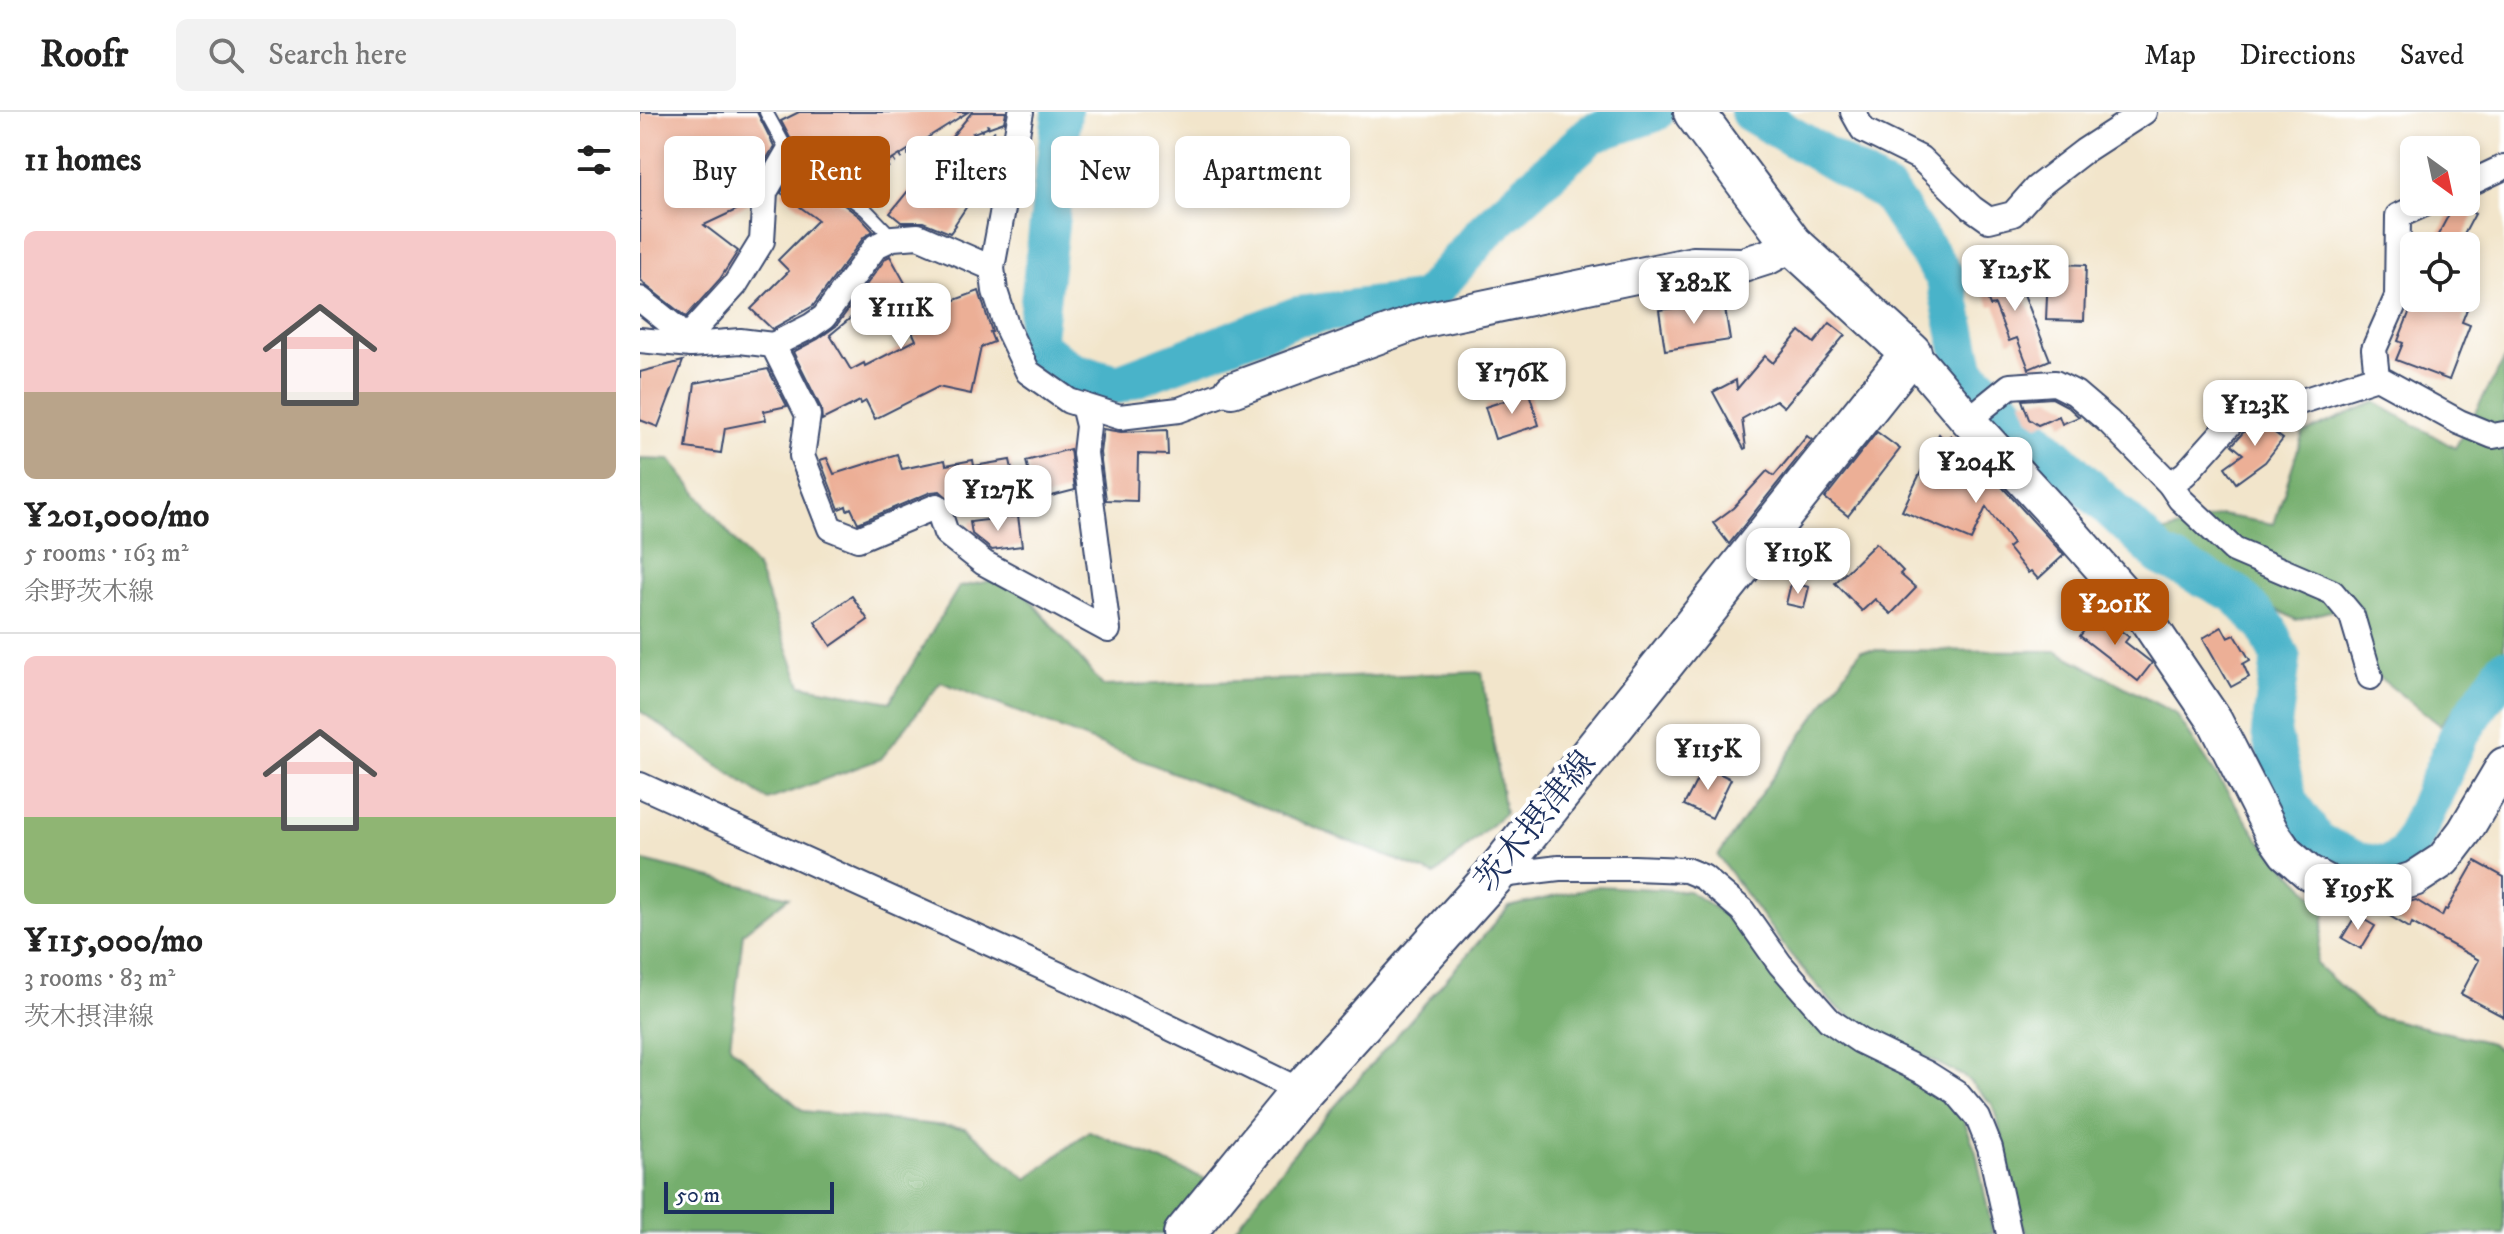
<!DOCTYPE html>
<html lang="en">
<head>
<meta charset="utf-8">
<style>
	body { margin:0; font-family:"IM FELL DW Pica","Noto Serif JP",serif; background:#f2f2f2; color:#222; height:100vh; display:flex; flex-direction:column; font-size:30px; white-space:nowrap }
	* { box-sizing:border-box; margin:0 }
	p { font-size:26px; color:#767676 }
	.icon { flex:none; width:44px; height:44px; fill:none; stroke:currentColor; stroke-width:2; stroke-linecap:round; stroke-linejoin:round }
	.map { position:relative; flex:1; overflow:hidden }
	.panel { display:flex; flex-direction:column; background:#fff; width:640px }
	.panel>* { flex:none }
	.top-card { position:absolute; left:24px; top:24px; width:760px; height:72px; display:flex; gap:16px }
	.needle { width:52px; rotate:147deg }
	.buttons { position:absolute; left:1760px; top:24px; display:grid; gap:16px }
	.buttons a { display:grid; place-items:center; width:80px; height:80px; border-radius:12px; background:#fff; box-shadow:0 4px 12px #0003; font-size:40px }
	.scale { position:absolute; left:24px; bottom:20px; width:170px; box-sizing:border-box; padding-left:8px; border:4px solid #1b2f5e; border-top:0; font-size:22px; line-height:28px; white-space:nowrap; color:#1b2f5e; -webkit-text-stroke:6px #fff; paint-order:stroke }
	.price { position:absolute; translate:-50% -68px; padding:0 18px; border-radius:16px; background:#fff; color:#222; font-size:26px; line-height:52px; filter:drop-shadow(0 2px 4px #0008) }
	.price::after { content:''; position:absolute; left:50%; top:48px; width:24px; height:18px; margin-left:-12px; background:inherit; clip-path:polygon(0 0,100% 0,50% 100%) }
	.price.active { background:#b45309; color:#fff }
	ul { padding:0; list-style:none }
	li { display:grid; align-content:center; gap:16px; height:424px; padding:0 24px }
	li+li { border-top:2px solid #e0e0e0 }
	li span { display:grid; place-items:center; height:248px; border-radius:12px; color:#555 }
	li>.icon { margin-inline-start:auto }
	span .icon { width:144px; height:144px; fill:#fffc; stroke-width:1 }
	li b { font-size:34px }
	h2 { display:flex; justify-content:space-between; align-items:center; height:96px; padding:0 24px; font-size:34px }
	.pill { padding:0 28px; border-radius:12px; background:#fff; box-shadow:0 4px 12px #0003; font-size:28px; line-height:72px }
	.pill.active { background:#b45309; color:#fff }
	header { display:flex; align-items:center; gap:48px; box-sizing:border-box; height:112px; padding:0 40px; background:#fff; border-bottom:2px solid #e0e0e0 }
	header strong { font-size:38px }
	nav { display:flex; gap:44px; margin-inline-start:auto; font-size:28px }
	.search { width:560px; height:72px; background:#f2f2f2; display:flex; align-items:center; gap:20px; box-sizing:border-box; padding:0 28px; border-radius:12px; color:#767676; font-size:30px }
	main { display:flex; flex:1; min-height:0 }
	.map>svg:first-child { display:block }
	.forest { fill:#74ae6d; stroke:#486e66; stroke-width:2 }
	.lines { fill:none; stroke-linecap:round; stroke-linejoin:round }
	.river { stroke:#4ab3c9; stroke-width:40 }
	.building { fill:#ecaf96 }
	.lane-casing { stroke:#3b4a6e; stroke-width:16 }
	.street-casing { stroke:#3b4a6e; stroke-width:28 }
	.secondary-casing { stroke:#3b4a6e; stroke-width:38 }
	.primary-casing { stroke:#3b4a6e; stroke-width:44 }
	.path { stroke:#3b4a6e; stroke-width:4; stroke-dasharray:2 6; stroke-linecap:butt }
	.lane { stroke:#fff; stroke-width:12 }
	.street { stroke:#fff; stroke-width:24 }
	.secondary { stroke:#fff; stroke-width:34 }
	.primary { stroke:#fff; stroke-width:40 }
	.labels { text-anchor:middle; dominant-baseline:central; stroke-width:8; stroke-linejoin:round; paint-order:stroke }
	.street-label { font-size:34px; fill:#1b2f5e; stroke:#fff }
</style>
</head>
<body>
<header>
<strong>Roofr</strong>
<div class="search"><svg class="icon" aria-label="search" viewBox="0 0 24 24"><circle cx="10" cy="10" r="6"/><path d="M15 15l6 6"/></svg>Search here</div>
<nav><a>Map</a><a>Directions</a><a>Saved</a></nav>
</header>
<main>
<section class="panel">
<h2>11 homes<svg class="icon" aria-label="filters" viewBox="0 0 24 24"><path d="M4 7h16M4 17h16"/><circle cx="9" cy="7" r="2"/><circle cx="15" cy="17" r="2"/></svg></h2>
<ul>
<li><span style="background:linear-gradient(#f6c9c9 65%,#b9a48a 0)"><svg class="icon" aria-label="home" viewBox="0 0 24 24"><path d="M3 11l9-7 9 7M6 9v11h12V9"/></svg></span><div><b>¥201,000/mo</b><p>5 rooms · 163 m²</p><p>余野茨木線</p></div></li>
<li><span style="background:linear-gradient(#f6c9c9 65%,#8fb573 0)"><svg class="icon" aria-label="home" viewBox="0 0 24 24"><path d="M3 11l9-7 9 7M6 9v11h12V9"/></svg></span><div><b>¥115,000/mo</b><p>3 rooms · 83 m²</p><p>茨木摂津線</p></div></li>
</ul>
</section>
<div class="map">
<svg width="1864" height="1122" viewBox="0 0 1864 1122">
	<rect width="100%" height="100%" fill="#fff"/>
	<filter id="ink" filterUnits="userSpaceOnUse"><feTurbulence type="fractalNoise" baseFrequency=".0125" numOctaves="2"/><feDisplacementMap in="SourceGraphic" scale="16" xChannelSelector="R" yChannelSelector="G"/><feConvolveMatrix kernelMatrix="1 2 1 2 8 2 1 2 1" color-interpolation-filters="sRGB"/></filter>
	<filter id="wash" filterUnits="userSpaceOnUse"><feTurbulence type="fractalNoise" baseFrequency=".006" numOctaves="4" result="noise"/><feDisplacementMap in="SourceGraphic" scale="32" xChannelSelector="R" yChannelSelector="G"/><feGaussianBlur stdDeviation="1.8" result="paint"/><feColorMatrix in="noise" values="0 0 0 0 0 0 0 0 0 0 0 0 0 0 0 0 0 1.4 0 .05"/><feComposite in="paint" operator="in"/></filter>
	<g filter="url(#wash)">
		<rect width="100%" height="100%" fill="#f2e5cb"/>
		<!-- forest -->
		<g class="forest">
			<path d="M1864,248V539L1800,613L1736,563L1709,494L1656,508L1506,426L1581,403L1634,412L1663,321L1735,290L1815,336Z"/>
			<path d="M0,347L30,348L118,458L161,573L250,590L319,475L371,465L463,574L842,560L865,701L795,763L301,570L241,647L128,688L0,599Z"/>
			<path d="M1221,538L1417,539L1536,602L1618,726L1686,797L1676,852L1732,903L1851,931L1864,942V1122H1388L1382,1112L1362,1023L1352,992L1325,965L1223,914L1194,893L1150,842L1078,744Z"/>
			<path d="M0,748L149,785L103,821L90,934L163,999L325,1016L387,1067L449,1019L573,1070L531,1122H0Z"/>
			<path d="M959,774L1049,779L1091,807L1130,859L1276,967L1323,1006L1336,1040L1353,1122H591L648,1048L869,795Z"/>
		</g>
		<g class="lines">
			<!-- river -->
			<g class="river">
				<path d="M422,0L395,233L434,261L478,272L658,204L785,188L847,117L951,22L1015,0"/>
				<path d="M1110,0L1248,81L1305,165L1326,260L1521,444L1596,482L1627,516L1641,547L1631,620L1648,690L1677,730L1716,749L1745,755L1767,743L1819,623L1864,557"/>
			</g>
		</g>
		<g id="blocks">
			<!-- building -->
			<g class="building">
				<path d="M0,0H117L134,34L117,64L86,41L109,92L64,113L98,139L80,167L46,205L5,173L0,167Z"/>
				<path d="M159,0H328L214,72L204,64L209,74L163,40L160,32L150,26L141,9Z"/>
				<path d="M332,0H366L364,10L333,21L357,39L319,88L327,94L315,112L316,113L310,121L283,110H261L250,101Z"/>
				<path d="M156,57L220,105L233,119L224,125L173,194L132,217L111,197L149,159L138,148L178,108L141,81Z"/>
				<path d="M1815,91L1835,102L1818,134H1792Z"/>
				<path d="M250,144L274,187L253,199L242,180L190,223L211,258L224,251L225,254L276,228L263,199L307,179L312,189L339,179L352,220H350L354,230L341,235L331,282L298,275L235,307L226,289L221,292L220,289L182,308L181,296L153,240L178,227L196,214L246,146Z"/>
				<path d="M1372,152L1410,248L1389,257L1377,226L1369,229L1355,193L1350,194L1339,165Z"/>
				<path d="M1419,152L1446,153L1444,209L1406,208L1408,159H1419Z"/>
				<path d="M1775,186H1814L1829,192L1822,210L1830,213L1809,268L1756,248L1763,231L1758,229Z"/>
				<path d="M1073,191L1076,197L1085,196L1090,228L1025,238L1019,198Z"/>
				<path d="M1190,211L1205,223L1144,295L1136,288L1102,307L1106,336L1104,337L1073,280L1096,268L1097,277L1125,244L1133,251L1160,219L1174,231Z"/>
				<path d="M43,249L18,315L0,308V260Z"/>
				<path d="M128,257L147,294L124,299L126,308L85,316L81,341L46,336L55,271Z"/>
				<path d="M889,281L899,313L855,327L845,295Z"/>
				<path d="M1412,286L1427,294L1439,305L1422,312L1419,304L1398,313L1389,307L1382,288Z"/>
				<path d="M1632,304L1643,310L1635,321L1643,327L1625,350L1596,371L1585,355L1603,342L1592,333L1607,316Z"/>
				<path d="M463,317L481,320L527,318L528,343L498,342L497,389L466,388L460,341Z"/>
				<path d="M1237,320L1260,337L1208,404L1185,386Z"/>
				<path d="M1299,322L1304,328L1311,323L1331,347L1334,344L1424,443L1398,467L1391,459L1388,461L1368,436L1373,432L1346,395L1331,428L1262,399Z"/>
				<path d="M1167,324L1172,328L1089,432L1073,411L1093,396L1127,359L1134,364Z"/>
				<path d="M430,337L435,378L396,388L386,349Z"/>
				<path d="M257,342L262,357L305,348L306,353L333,348L334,354L370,348L374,366L324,375L326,385L310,388L300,379L291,380L218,411L211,396L207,398L206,394L199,397L180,348L187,346L194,362Z"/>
				<path d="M378,404L382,434L352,438L332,422L330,410Z"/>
				<path d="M1236,431L1263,459L1260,462L1276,476L1251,502L1235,487L1222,499L1195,471Z"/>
				<path d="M1151,471L1169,475L1164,496L1146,492Z"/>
				<path d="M212,484L228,508L191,534L175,510Z"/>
				<path d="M1457,501L1489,525L1485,530L1512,551L1498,569L1440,524Z"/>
				<path d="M1582,515L1588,526L1595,523L1610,548L1603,552L1609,565L1591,575L1563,526Z"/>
				<path d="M1064,654L1091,667L1072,706L1044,693Z"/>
				<path d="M1835,749L1864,765V905L1821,882L1839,848L1772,811L1770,816L1748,803L1754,794L1776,788L1802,804L1805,797L1807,798Z"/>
				<path d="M1716,803L1735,814L1721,837L1702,826Z"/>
			</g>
		</g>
	</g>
	<g filter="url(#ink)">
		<use href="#blocks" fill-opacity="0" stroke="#3b4a6e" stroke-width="2"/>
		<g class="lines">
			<defs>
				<path id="lane" d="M126,0L148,40L226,98L253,126"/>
				<g id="street">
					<path d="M381,0L352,156L355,179L367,216L388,260L429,289L480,305L539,298L592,278"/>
					<path d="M1213,0L1223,18L1280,46L1332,96L1349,108L1373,102L1396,76L1444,39L1504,0"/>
					<path d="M1826,73L1864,55"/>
					<path d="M1789,90L1758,104L1757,185L1734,237L1737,265L1819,310L1853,324L1864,322"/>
					<path d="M0,187L35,215L51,233"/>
					<path d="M0,228L51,233L100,229L133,233L168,303L162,344L190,416L218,427L297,394L306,421L344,451L468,518L445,341L448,314L443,293"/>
					<path d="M45,228L95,173L122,129L125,80L148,40"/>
					<path d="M133,233L171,214L184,205L236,134L253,126L278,124L352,156"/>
					<path d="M1328,308L1370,274L1415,271L1435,281L1469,310L1530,372L1540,387L1594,438L1692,480L1712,504L1730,565"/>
					<path d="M1530,372L1545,362L1597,304L1612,295L1631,288L1650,293L1737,265"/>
					<path d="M0,673L444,874L661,979"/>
					<path d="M854,764L919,756H994L1046,758L1063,765L1102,798L1140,852L1189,908L1220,929L1286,961L1316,980L1338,1006L1350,1036L1369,1122"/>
				</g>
				<g id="secondary">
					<path d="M1271,241L1328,308L1408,395L1504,504L1575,609L1632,721L1646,741L1668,760L1694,774L1733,780L1774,767L1803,748L1825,719L1864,653"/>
					<path d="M592,278L780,209L1053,152L1103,153L1128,145L1152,132"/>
				</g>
				<path id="primary" d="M544,1122L661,979L854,764L1271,241L1152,132L1054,0"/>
			</defs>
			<!-- lane casing -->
			<use href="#lane" class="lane-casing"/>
			<!-- street casing -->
			<use href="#street" class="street-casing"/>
			<!-- secondary casing -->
			<use href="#secondary" class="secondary-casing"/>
			<!-- primary casing -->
			<use href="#primary" class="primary-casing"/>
			<!-- path -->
			<path class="path" d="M220,72L267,42L313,39L347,14L356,22"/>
			<!-- lane -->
			<use href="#lane" class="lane"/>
			<!-- street -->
			<use href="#street" class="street"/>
			<!-- secondary -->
			<use href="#secondary" class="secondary"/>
			<!-- primary -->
			<use href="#primary" class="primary"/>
		</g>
	</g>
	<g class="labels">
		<!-- street labels -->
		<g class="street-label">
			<text transform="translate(896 710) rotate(-51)">茨木摂津線</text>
		</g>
	</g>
</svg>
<div class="buttons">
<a><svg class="needle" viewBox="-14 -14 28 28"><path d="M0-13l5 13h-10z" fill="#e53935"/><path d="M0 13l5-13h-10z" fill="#767676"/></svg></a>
<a><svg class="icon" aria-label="locate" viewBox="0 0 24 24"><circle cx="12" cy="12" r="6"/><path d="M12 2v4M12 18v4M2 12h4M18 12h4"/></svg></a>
</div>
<div class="scale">50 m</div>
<b class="price" style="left:1375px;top:201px">¥125K</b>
<b class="price" style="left:1054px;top:214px">¥282K</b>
<b class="price" style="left:261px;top:239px">¥111K</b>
<b class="price" style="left:872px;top:304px">¥176K</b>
<b class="price" style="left:1615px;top:336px">¥123K</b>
<b class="price" style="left:1336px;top:393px">¥204K</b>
<b class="price" style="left:358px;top:421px">¥127K</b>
<b class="price" style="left:1158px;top:484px">¥119K</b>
<b class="price active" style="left:1475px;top:535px">¥201K</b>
<b class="price" style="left:1068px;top:680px">¥115K</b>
<b class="price" style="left:1718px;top:820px">¥195K</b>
<div class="top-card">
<a class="pill">Buy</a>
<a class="pill active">Rent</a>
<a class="pill">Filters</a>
<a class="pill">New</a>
<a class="pill">Apartment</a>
</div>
</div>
</main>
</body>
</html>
